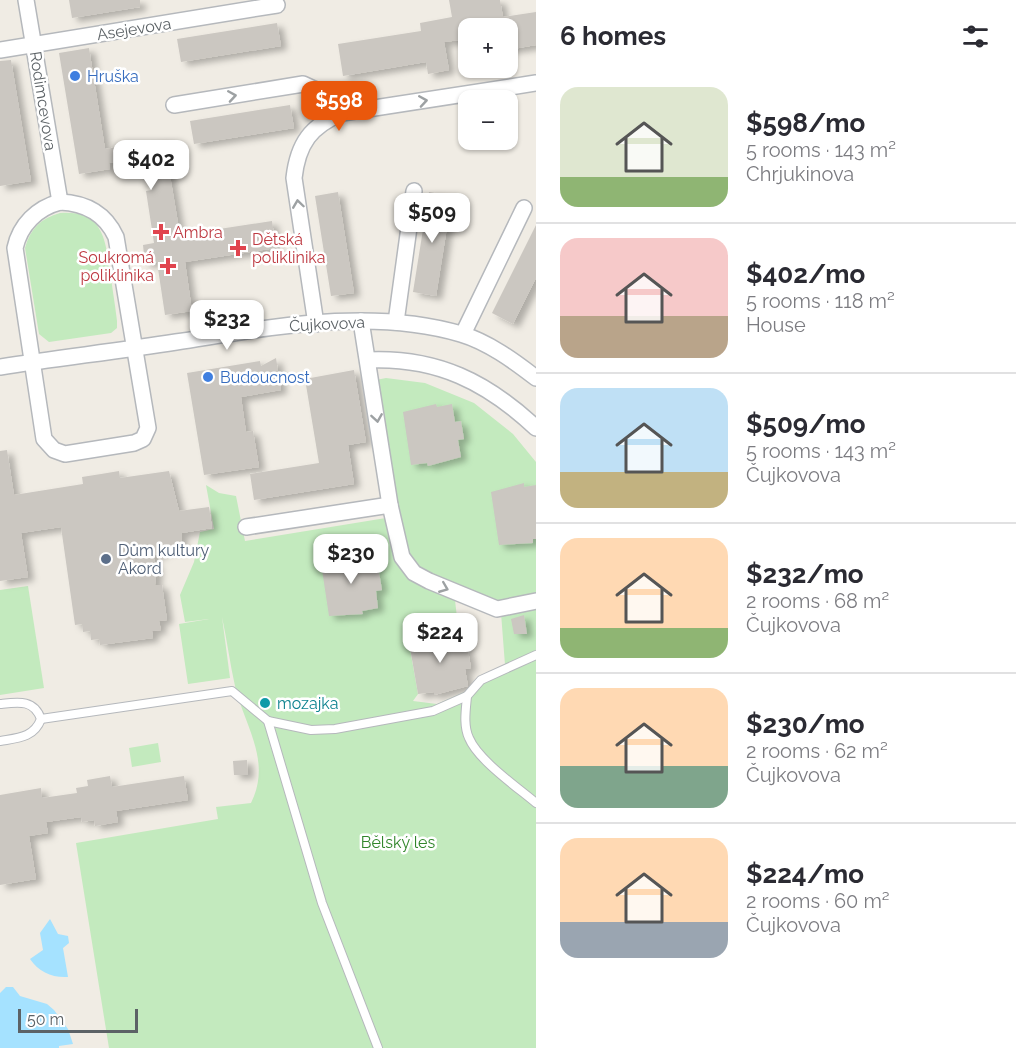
<!DOCTYPE html>
<html lang="en">
<head>
<meta charset="utf-8">
<style>
	body { margin:0; font-family:Raleway,sans-serif; background:#f7f7f7; color:#2b2b33; height:100vh; display:flex; flex-direction:column; font-size:22px; white-space:nowrap }
	* { box-sizing:border-box; margin:0 }
	p { font-size:20px; color:#7c7c81 }
	.icon { flex:none; width:33px; height:33px; fill:none; stroke:currentColor; stroke-width:2; stroke-linecap:round; stroke-linejoin:round }
	.map { position:relative; flex:1; overflow:hidden }
	.side { display:flex; flex-direction:column; background:#fff; width:480px }
	.side>* { flex:none }
	.buttons { position:absolute; left:458px; top:18px; display:grid; gap:12px }
	.buttons a { display:grid; place-items:center; width:60px; height:60px; border-radius:12px; background:#fff; box-shadow:0 2px 4px #0004; font-size:30px }
	.scale { position:absolute; left:18px; bottom:15px; width:120px; box-sizing:border-box; padding-left:6px; border:3px solid #5c6266; border-top:0; font-size:16px; line-height:21px; white-space:nowrap; color:#5c6266; -webkit-text-stroke:4px #fff; paint-order:stroke }
	.price { position:absolute; translate:-50% -51px; padding:0 14px; border-radius:12px; background:#fff; color:#222; font-size:20px; line-height:39px; filter:drop-shadow(0 2px 3px #0008) }
	.price::after { content:''; position:absolute; left:50%; top:36px; width:18px; height:14px; margin-left:-9px; background:inherit; clip-path:polygon(0 0,100% 0,50% 100%) }
	.price.current { background:#ea580c; color:#fff }
	ul { padding:0; list-style:none }
	li { display:flex; align-items:center; gap:18px; height:150px; padding:0 24px }
	li+li { border-top:2px solid #e1e1e2 }
	li span { display:grid; place-items:center; flex:none; width:168px; height:120px; border-radius:18px; color:#555 }
	li>.icon { margin-inline-start:auto }
	span .icon { width:72px; height:72px; fill:#fffc; stroke-width:1 }
	li b { font-size:26px }
	h2 { display:flex; justify-content:space-between; align-items:center; height:72px; padding:0 24px; font-size:26px }
	main { display:flex; flex:1; min-height:0 }
	.map>svg:first-child { display:block }
	.green { fill:#c3eabe }
	.water { fill:#a5e2ff }
	.building { fill:#cbc7c1; filter:url(#shadow) }
	.lines { fill:none; stroke-linecap:round; stroke-linejoin:round }
	.service-casing { stroke:#b5b8bc; stroke-width:10 }
	.minor-casing { stroke:#b5b8bc; stroke-width:18 }
	.service { stroke:#fff; stroke-width:8 }
	.minor { stroke:#fff; stroke-width:15 }
	.oneway { stroke:#9da1a3 }
	.shop-dot { fill:#3f7fe0; stroke:#fff; stroke-width:2 }
	.health-dot { fill:#e0444e; stroke:#fff; stroke-width:2 }
	.service-dot { fill:#5c6f8a; stroke:#fff; stroke-width:2 }
	.culture-dot { fill:#0f9aa8; stroke:#fff; stroke-width:2 }
	.labels { text-anchor:middle; dominant-baseline:central; stroke-width:5; stroke-linejoin:round; paint-order:stroke }
	.street-label { font-size:16px; fill:#5c6266; stroke:#fff }
	.shop-label { font-size:16px; fill:#366cbe; stroke:#fff; text-anchor:start }
	.health-label { font-size:16px; fill:#be3a42; stroke:#fff; text-anchor:start }
	.service-label { font-size:16px; fill:#4e5e75; stroke:#fff; text-anchor:start }
	.culture-label { font-size:16px; fill:#0d838f; stroke:#fff; text-anchor:start }
	.park-label { font-size:16px; fill:#31862b; stroke:#fff }
</style>
</head>
<body>
<main>
<div class="map">
<svg width="536" height="1048" viewBox="0 0 536 1048">
	<defs>
		<filter id="shadow"><feDropShadow dx="6" dy="4" stdDeviation="3" flood-color="#0004"/></filter>
	</defs>
	<rect width="100%" height="100%" fill="#f0ece4"/>
	<!-- green -->
	<g class="green">
		<path d="M60,213C102,210 105,237 110,270C112,287 115,304 117,321V328L111,333L49,342L39,334L25,248C30,229 41,218 60,213Z"/>
		<path d="M386,378L425,383L474,403L513,434L536,462V601L497,609L454,592L459,634L425,636V640L409,643L418,694L413,701L437,704L480,685L505,665L501,613L536,604V1048H109L76,843L218,819L216,807L251,803C272,761 245,727 235,686C230,664 227,640 222,617L230,678L188,684L179,624L209,619L185,622L180,595L194,562L200,532L214,529L206,485L219,493L236,496L245,541L392,517L371,381Z"/>
		<path d="M28,586L44,688L0,695V590Z"/>
		<path d="M158,743L161,762L132,767L129,748Z"/>
	</g>
	<!-- water -->
	<g class="water">
		<path d="M50,919L58,934L68,936L69,943L63,948L68,977C52,978 39,972 30,959L43,950L40,933Z"/>
		<path d="M6,987H13L20,996L47,1004L54,1010L68,1029L73,1044L59,1046V1048H0V993Z"/>
	</g>
	<!-- building -->
	<g class="building">
		<path d="M69,0H140V7L72,18Z"/>
		<path d="M449,0H500L503,17L536,12V45L507,50V28H468V39L444,42L449,70L428,74L426,62L343,76L338,44L421,31L420,23L452,17Z"/>
		<path d="M277,23L281,46L181,62L177,39Z"/>
		<path d="M89,48L105,149L164,140L180,235L272,221L276,248L185,262L192,311L165,315L157,262L145,264L143,245L154,243L146,191L152,190L148,163L125,161L109,163L110,169L79,174L59,53Z"/>
		<path d="M11,60L31,181L0,186V61Z"/>
		<path d="M290,105L294,128L194,144L190,121Z"/>
		<path d="M338,192L354,293L331,296L315,196Z"/>
		<path d="M429,192L452,196L436,296L413,292Z"/>
		<path d="M536,225V278L513,324L492,313Z"/>
		<path d="M276,358L281,390L241,397L246,432L253,431L259,467L204,475L187,373L260,361L261,366Z"/>
		<path d="M354,370L366,442L348,445L354,484L254,500L250,474L319,463L305,379Z"/>
		<path d="M436,404L437,407L452,404L455,422L461,421L464,439L458,440L461,457L428,466L427,463L411,465L403,412Z"/>
		<path d="M7,450L14,495L83,484L82,477L101,474L119,471L120,478L169,471L179,511L209,507L212,528L182,533L181,548L161,550L162,554L153,555L157,569L155,585H162L167,620L159,621L161,630L152,631L153,638L100,645L99,639L91,640L90,631L83,632L82,624L75,625L61,527L21,533L28,577L0,581V451Z"/>
		<path d="M524,483V487L536,485V539H533V543L499,545L491,492Z"/>
		<path d="M354,554L355,558L371,556L373,573L379,572L382,590L376,591L378,608L362,611L363,614L329,616L321,563Z"/>
		<path d="M524,615L527,634H514L511,619Z"/>
		<path d="M442,633L443,637L459,634L462,651L468,650L471,668L465,669L468,686L434,695V692L418,694L409,642Z"/>
		<path d="M247,760L248,775H234L233,761Z"/>
		<path d="M110,776L112,787L184,776L188,800L116,811L118,822L95,826L94,820L82,822L81,817L46,822L48,833L29,836L36,879L0,885V795L41,788L42,798L77,793L76,788L88,786L87,780Z"/>
	</g>
	<g class="lines">
		<defs>
			<g id="service">
				<path d="M467,696C466,709 463,725 469,738C478,760 517,787 536,803"/>
				<path d="M0,704C18,702 34,699 41,719C34,738 17,738 0,741"/>
				<path d="M41,719L232,691L268,721L311,730L335,729L433,711L467,696L481,680L536,655"/>
				<path d="M268,721L322,903L378,1048"/>
			</g>
			<g id="minor">
				<path d="M26,0L60,202"/>
				<path d="M0,50L277,5"/>
				<path d="M174,105L303,84L316,90L333,117"/>
				<path d="M60,202C85,203 105,213 116,237L148,428L143,439L134,443L65,454L54,450L44,439L15,248C20,225 37,208 60,202Z"/>
				<path d="M361,321L390,505L402,557L414,573L429,581L497,609L536,601"/>
				<path d="M396,322L414,191"/>
				<path d="M316,324L294,178C298,143 311,126 342,113L536,83"/>
				<path d="M463,334L524,208"/>
				<path d="M368,360C437,357 487,382 536,428"/>
				<path d="M0,367C59,358 118,351 176,342C269,328 369,307 461,334C488,342 514,361 536,378"/>
				<path d="M246,527L390,505"/>
			</g>
		</defs>
		<!-- service casing -->
		<use href="#service" class="service-casing"/>
		<!-- minor casing -->
		<use href="#minor" class="minor-casing"/>
		<!-- service -->
		<use href="#service" class="service"/>
		<!-- minor -->
		<use href="#minor" class="minor"/>
	</g>
	<!-- one-way arrows -->
	<defs><path id="oneway-chevron" d="M-2-3.5L2.5 0L-2 3.5" fill="none" stroke-width="1.6" stroke-linecap="round" stroke-linejoin="round" transform="scale(1.5)"/></defs>
	<g class="oneway">
		<use href="#oneway-chevron" transform="translate(232 96) rotate(-9)"/>
		<use href="#oneway-chevron" transform="translate(423 101) rotate(-9)"/>
		<use href="#oneway-chevron" transform="translate(298 204) rotate(-98)"/>
		<use href="#oneway-chevron" transform="translate(377 418) rotate(81)"/>
		<use href="#oneway-chevron" transform="translate(444 588) rotate(22)"/>
	</g>
	<!-- markers -->
	<g class="shop-dot">
		<circle cx="75" cy="76" r="6"/>
		<circle cx="208" cy="377" r="6"/>
	</g>
	<g class="health-dot">
		<path d="M158 223h6v6h6v6h-6v6h-6v-6h-6v-6h6z"/>
		<path d="M235 239h6v6h6v6h-6v6h-6v-6h-6v-6h6z"/>
		<path d="M165 257h6v6h6v6h-6v6h-6v-6h-6v-6h6z"/>
	</g>
	<circle class="service-dot" cx="106" cy="559" r="6"/>
	<circle class="culture-dot" cx="265" cy="703" r="6"/>
	<g class="labels">
		<!-- street labels -->
		<g class="street-label">
			<text transform="translate(134 29) rotate(-9)">Asejevova</text>
			<text transform="translate(43 101) rotate(81)">Rodimcevova</text>
			<text transform="translate(327 324) rotate(-3)">Čujkovova</text>
		</g>
		<!-- shop labels -->
		<g class="shop-label">
			<text x="87" y="76">Hruška</text>
			<text x="220" y="377">Budoucnost</text>
		</g>
		<!-- health labels -->
		<g class="health-label">
			<text x="173" y="232">Ambra</text>
			<text x="252" y="239">Dětská<tspan x="252" dy="18">poliklinika</tspan></text>
			<text x="154" y="257" text-anchor="end">Soukromá<tspan x="154" dy="18">poliklinika</tspan></text>
		</g>
		<!-- service labels -->
		<g class="service-label">
			<text x="118" y="550">Dům kultury<tspan x="118" dy="18">Akord</tspan></text>
		</g>
		<!-- culture labels -->
		<g class="culture-label">
			<text x="277" y="703">mozajka</text>
		</g>
		<!-- park labels -->
		<g class="park-label">
			<text x="398" y="842">Bělský les</text>
		</g>
	</g>
</svg>
<div class="buttons">
<a>+</a>
<a>−</a>
</div>
<div class="scale">50 m</div>
<b class="price current" style="left:339px;top:132px">$598</b>
<b class="price" style="left:151px;top:191px">$402</b>
<b class="price" style="left:432px;top:244px">$509</b>
<b class="price" style="left:227px;top:351px">$232</b>
<b class="price" style="left:351px;top:585px">$230</b>
<b class="price" style="left:440px;top:664px">$224</b>
</div>
<section class="side">
<h2>6 homes<svg class="icon" aria-label="filters" viewBox="0 0 24 24"><path d="M4 7h16M4 17h16"/><circle cx="9" cy="7" r="2"/><circle cx="15" cy="17" r="2"/></svg></h2>
<ul>
<li><span style="background:linear-gradient(#dfe7d0 75%,#8fb573 0)"><svg class="icon" aria-label="home" viewBox="0 0 24 24"><path d="M3 11l9-7 9 7M6 9v11h12V9"/></svg></span><div><b>$598/mo</b><p>5 rooms · 143 m²</p><p>Chrjukinova</p></div></li>
<li><span style="background:linear-gradient(#f6c9c9 65%,#b9a48a 0)"><svg class="icon" aria-label="home" viewBox="0 0 24 24"><path d="M3 11l9-7 9 7M6 9v11h12V9"/></svg></span><div><b>$402/mo</b><p>5 rooms · 118 m²</p><p>House</p></div></li>
<li><span style="background:linear-gradient(#bfe0f5 70%,#c2b280 0)"><svg class="icon" aria-label="home" viewBox="0 0 24 24"><path d="M3 11l9-7 9 7M6 9v11h12V9"/></svg></span><div><b>$509/mo</b><p>5 rooms · 143 m²</p><p>Čujkovova</p></div></li>
<li><span style="background:linear-gradient(#ffd9b3 75%,#8fb573 0)"><svg class="icon" aria-label="home" viewBox="0 0 24 24"><path d="M3 11l9-7 9 7M6 9v11h12V9"/></svg></span><div><b>$232/mo</b><p>2 rooms · 68 m²</p><p>Čujkovova</p></div></li>
<li><span style="background:linear-gradient(#ffd9b3 65%,#7fa58c 0)"><svg class="icon" aria-label="home" viewBox="0 0 24 24"><path d="M3 11l9-7 9 7M6 9v11h12V9"/></svg></span><div><b>$230/mo</b><p>2 rooms · 62 m²</p><p>Čujkovova</p></div></li>
<li><span style="background:linear-gradient(#ffd9b3 70%,#9aa5b1 0)"><svg class="icon" aria-label="home" viewBox="0 0 24 24"><path d="M3 11l9-7 9 7M6 9v11h12V9"/></svg></span><div><b>$224/mo</b><p>2 rooms · 60 m²</p><p>Čujkovova</p></div></li>
</ul>
</section>
</main>
</body>
</html>
